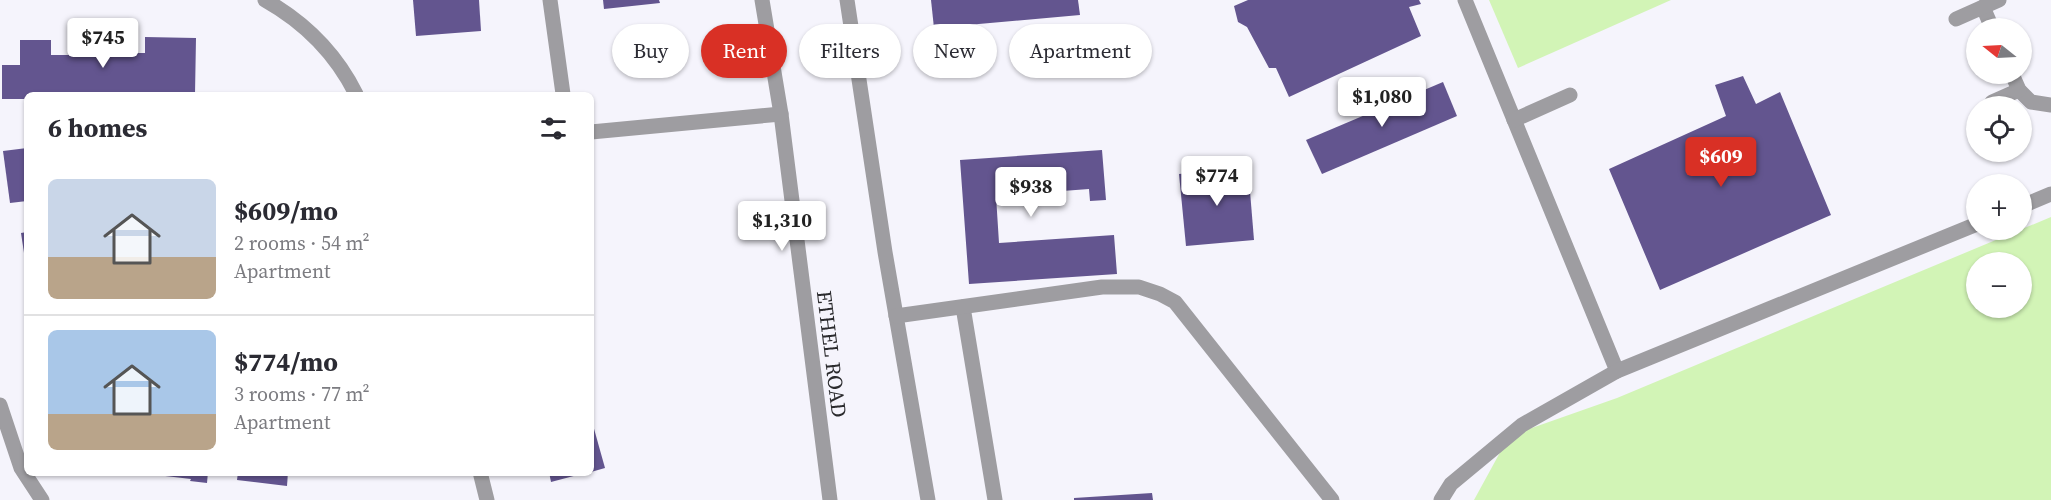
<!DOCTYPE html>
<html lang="en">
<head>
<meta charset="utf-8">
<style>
	body { margin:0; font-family:"Source Serif 4",serif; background:#f7f7f7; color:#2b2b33; height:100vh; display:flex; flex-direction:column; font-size:22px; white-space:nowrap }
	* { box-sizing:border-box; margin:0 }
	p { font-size:20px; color:#7c7c81 }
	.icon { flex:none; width:33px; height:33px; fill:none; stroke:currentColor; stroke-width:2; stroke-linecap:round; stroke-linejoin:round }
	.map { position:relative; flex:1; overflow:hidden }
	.details { position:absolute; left:24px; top:92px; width:570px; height:384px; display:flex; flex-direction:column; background:#fff; border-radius:9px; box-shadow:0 2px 4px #0004 }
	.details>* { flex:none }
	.guide { position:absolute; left:612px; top:24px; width:570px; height:54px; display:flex; gap:12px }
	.needle { width:39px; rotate:288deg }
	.fabs { position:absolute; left:1966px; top:18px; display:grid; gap:12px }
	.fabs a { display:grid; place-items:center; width:66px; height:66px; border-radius:50%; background:#fff; box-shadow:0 2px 4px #0004; font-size:30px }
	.price { position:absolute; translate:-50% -51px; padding:0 14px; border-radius:6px; background:#fff; color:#222; font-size:20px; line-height:39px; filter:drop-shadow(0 2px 3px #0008) }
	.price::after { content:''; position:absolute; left:50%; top:36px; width:18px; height:14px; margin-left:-9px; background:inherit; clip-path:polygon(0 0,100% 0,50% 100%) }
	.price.selected { background:#d93025; color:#fff }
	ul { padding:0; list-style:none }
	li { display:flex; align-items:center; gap:18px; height:150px; padding:0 24px }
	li+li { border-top:2px solid #e1e1e2 }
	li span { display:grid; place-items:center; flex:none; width:168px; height:120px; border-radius:9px; color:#555 }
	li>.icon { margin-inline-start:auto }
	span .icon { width:72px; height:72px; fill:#fffc; stroke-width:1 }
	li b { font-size:26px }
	h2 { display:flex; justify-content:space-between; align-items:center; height:72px; padding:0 24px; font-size:26px }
	.chip { padding:0 21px; border-radius:27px; background:#fff; box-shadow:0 2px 4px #0004; font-size:21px; line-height:54px }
	.chip.selected { background:#d93025; color:#fff }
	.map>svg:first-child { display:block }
	.green { fill:#d2f4b6; fill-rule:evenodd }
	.building { fill:#63558f }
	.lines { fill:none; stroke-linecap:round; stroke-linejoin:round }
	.service { stroke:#9e9da1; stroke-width:15 }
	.minor { stroke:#9e9da1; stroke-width:15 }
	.labels { text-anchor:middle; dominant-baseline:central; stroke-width:6; stroke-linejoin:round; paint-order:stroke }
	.street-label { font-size:21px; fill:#2b2b2e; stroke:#f5f4fc }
</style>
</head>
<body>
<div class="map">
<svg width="2051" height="500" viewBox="0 0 2051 500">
	<rect width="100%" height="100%" fill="#f5f4fc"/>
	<!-- green -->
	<g class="green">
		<path d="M1489,0H1671L1518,68Z"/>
		<path d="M2051,217V500H1474L1509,436L1617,398ZM1977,262H2022V308H1977Z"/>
	</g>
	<!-- building -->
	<g class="building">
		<path d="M413,0H479L481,31L416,36Z"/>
		<path d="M603,0H659L660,3L604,9Z"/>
		<path d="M931,0H1078L1080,15L934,28Z"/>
		<path d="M1248,0H1419L1421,4L1409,7L1421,36L1289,97L1276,68H1269L1247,27L1238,22L1234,6Z"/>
		<path d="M82,36H114L113,53H145V37L196,38L195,94H27V99H2V65H20V40H51V55H82Z"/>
		<path d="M1743,76L1756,104L1780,92L1831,215L1660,290L1609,169L1726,116L1715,85Z"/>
		<path d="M1443,82L1457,116L1322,174L1306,140Z"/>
		<path d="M27,148V201L10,203L3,151Z"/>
		<path d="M1102,150L1106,200L1090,201L1089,189L996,196L999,243L1114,235L1117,274L969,284L960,160Z"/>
		<path d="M1248,167L1254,240L1186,246L1179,174Z"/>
		<path d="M27,232V266H26L21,233Z"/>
		<path d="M591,418L605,468L591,472Z"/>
		<path d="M148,472H208L207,483L190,481L191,479L148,474Z"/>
		<path d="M238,472H288L287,486L237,480Z"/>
		<path d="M549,472H585V473L551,482Z"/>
		<path d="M1152,493L1153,500H1074V498Z"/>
	</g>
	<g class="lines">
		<!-- service -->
		<g class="service">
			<path d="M847,0L885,252L928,500"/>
			<path d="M1465,0L1617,371"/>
			<path d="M1983,7L1992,28"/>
			<path d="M1956,19L1999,0"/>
			<path d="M2012,74L2019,90L2031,102L2051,105"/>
			<path d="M1992,102L2019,90"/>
			<path d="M1514,120L1570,95"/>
			<path d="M2022,206L2051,194"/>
			<path d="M963,307L995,500"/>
			<path d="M896,316L1102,287H1139L1160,294L1175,302L1332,500"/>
			<path d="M1441,500L1451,484L1522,425L1617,371L1977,224"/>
		</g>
		<!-- minor -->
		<g class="minor">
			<path d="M265,0C304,22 336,54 356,94"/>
			<path d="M550,0L563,94"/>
			<path d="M762,0L781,114L830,500"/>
			<path d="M591,132L781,114"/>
			<path d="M0,405L21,468L42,500"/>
			<path d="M480,472L487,500"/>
		</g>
	</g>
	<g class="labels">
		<!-- street labels -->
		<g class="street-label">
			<text transform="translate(832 354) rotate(83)">ETHEL ROAD</text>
		</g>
	</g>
</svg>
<div class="fabs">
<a><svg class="needle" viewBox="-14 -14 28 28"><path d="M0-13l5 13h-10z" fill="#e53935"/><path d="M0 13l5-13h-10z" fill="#7c7c81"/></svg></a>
<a><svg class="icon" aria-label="locate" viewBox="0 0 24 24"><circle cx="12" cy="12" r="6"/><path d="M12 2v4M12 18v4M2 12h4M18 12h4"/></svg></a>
<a>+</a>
<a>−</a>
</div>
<b class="price" style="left:103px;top:69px">$745</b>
<b class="price" style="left:1382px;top:128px">$1,080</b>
<b class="price selected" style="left:1721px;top:188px">$609</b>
<b class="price" style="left:1217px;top:207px">$774</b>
<b class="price" style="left:1031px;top:218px">$938</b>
<b class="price" style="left:782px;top:252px">$1,310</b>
<div class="guide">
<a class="chip">Buy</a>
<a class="chip selected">Rent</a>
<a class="chip">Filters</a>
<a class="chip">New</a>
<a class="chip">Apartment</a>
</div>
<section class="details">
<h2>6 homes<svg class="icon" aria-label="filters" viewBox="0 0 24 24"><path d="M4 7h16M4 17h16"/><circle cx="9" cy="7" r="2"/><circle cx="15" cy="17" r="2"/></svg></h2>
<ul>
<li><span style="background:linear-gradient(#c9d6e8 65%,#b9a48a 0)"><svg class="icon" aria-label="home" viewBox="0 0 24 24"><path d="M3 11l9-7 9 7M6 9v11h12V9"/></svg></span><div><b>$609/mo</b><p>2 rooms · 54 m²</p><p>Apartment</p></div></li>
<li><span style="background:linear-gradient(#a9c7e8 70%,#b9a48a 0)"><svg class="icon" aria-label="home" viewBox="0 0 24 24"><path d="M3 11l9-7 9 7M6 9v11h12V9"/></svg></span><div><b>$774/mo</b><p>3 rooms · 77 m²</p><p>Apartment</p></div></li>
</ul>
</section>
</div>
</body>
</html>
